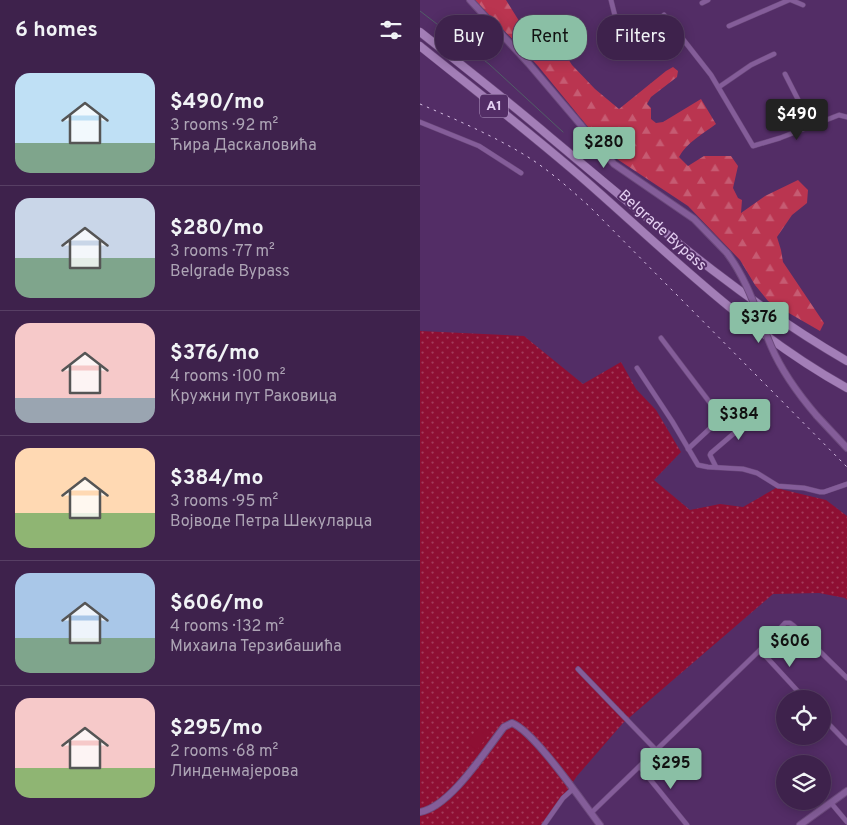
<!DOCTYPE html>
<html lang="en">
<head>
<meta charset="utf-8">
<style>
	body { margin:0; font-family:Overpass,sans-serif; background:#492f56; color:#f1f3f6; height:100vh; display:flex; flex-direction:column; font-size:19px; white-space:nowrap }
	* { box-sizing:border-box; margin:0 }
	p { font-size:16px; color:#ada4b5 }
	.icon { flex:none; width:28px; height:28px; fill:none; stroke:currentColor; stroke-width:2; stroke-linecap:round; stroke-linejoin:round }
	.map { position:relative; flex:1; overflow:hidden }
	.sheet { display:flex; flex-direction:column; background:#3e224c; width:420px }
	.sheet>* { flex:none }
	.banner { position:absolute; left:15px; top:15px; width:336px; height:45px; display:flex; gap:10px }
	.controls { position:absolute; left:356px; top:690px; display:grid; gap:10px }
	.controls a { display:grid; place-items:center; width:55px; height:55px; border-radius:50%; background:#3e224c; box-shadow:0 2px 12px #0003,0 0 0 1px #573f64; font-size:25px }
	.price { position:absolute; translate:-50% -42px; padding:0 11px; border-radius:5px; background:#8abfa5; color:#111; font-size:16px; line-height:32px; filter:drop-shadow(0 1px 2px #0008) }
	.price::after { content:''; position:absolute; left:50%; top:30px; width:15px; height:11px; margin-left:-8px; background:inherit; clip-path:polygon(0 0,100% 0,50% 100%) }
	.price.active { background:#222; color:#fff }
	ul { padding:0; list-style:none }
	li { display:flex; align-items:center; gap:15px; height:125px; padding:0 15px }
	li+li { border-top:1px solid #573f64 }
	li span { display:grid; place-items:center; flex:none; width:140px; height:100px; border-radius:15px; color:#555 }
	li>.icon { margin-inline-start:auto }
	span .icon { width:60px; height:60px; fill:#fffc; stroke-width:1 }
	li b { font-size:21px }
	h2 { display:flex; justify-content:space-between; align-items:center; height:60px; padding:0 15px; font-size:21px }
	.tag { padding:0 18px; border-radius:20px; background:#3e224c; box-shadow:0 2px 12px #0003,0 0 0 1px #573f64; font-size:18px; line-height:45px }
	.tag.active { background:#8abfa5; color:#111 }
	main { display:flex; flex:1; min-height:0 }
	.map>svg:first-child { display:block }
	.grass { fill:url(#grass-dots) }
	.forest { fill:url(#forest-firs) }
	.green { fill:#8e0f33 }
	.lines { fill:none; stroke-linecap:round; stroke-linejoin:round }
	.stream { stroke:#515e67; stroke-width:1 }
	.street-casing { stroke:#6c4a7c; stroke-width:5.5 }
	.secondary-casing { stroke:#6c4a7c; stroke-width:8 }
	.highway-casing { stroke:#6c4a7c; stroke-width:9 }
	.street { stroke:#845d99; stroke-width:4.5 }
	.secondary { stroke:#845d99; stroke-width:6 }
	.highway { stroke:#a37eb7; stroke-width:8 }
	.rail { stroke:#d6bfe3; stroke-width:1; stroke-dasharray:2.5 5; stroke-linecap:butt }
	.secondary-bridge-casing { stroke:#6c4a7c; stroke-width:8; stroke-linecap:butt }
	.secondary-bridge { stroke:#845d99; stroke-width:6 }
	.labels { text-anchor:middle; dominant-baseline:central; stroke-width:4; stroke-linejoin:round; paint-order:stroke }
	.shield { fill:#532d66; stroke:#b99fc8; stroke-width:1 }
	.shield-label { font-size:14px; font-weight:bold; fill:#e5d0f2 }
	.street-label { font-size:15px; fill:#e5d0f2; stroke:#532d66 }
</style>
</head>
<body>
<main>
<section class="sheet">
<h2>6 homes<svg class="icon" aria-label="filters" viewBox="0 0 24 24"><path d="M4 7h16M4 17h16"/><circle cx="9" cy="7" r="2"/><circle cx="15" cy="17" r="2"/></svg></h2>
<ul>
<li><span style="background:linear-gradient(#bfe0f5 70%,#7fa58c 0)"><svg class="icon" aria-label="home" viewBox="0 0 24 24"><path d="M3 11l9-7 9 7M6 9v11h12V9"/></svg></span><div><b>$490/mo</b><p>3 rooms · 92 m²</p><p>Ћира Даскаловића</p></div></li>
<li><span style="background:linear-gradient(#c9d6e8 60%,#7fa58c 0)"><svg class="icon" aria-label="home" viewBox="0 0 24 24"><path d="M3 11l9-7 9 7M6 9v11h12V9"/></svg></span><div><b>$280/mo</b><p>3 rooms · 77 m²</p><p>Belgrade Bypass</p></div></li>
<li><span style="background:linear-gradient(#f6c9c9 75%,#9aa5b1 0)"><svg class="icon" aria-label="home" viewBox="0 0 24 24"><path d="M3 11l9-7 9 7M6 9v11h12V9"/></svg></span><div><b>$376/mo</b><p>4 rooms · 100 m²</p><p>Кружни пут Раковица</p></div></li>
<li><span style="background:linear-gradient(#ffd9b3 65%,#8fb573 0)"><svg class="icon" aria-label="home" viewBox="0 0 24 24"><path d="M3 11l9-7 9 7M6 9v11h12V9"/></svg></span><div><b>$384/mo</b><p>3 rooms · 95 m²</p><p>Војводе Петра Шекуларца</p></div></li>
<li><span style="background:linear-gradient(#a9c7e8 65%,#7fa58c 0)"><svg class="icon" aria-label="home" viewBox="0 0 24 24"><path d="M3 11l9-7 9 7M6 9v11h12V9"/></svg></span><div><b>$606/mo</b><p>4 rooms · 132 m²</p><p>Михаила Терзибашића</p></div></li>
<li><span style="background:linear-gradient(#f6c9c9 70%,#8fb573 0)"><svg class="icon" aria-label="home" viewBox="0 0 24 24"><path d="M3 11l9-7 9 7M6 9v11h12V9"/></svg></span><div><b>$295/mo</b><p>2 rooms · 68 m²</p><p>Линденмајерова</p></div></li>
</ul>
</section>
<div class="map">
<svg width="427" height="825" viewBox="0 0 427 825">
	<defs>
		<pattern id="grass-dots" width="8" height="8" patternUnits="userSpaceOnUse" patternTransform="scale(1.25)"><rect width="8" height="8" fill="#8e0f33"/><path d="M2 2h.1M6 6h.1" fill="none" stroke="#a33c5b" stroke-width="1.8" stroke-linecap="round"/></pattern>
		<pattern id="forest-firs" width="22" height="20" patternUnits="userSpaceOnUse" patternTransform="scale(1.25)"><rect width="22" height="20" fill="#ba3550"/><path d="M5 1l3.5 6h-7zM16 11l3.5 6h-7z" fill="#c65b72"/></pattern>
	</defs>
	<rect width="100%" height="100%" fill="#532d66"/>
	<!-- grass -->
	<path class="grass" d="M0,331L104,336L163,384L201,362L216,389L236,410L261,452L234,480L270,510L300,504L323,507L356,488L406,500L427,516V600L425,598L399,593L353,594L203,723L157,776L124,825H0Z"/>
	<!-- forest -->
	<path class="forest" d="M55,0H86L106,32L132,53L143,51L152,65L175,89L199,109L246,71L253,67L258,71L257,77L231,97L227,104L231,108V119L236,123L243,122L281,99L296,124C284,133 266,143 259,157L268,166L284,156H311L318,166L313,188L318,198L322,200L321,213L345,196L378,180L388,190L387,203L372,215L357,237L361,250L363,262L404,323L400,331L348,301L335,285L320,260L268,206L191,155L118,66Z"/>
	<!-- green -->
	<path class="green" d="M61,725L71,732L57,750L47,743Z"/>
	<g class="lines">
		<!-- stream -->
		<path class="stream" d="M0,11L69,64L143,132"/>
		<defs>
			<g id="street">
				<path d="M191,0L196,20"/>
				<path d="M371,0L383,5"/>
				<path d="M282,3L288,0"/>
				<path d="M244,15L291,75L333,146L360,138L419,115L427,117"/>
				<path d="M309,26L369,0"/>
				<path d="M365,74L391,125"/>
				<path d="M299,87L331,65L354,54"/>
				<path d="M0,122L59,146L101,173"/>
				<path d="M241,338L300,416L298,421L268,449"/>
				<path d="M217,368L252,421L278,465L288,467L323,469L337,473L358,486L384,488L400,492H404L427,484"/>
				<path d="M296,467L290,455L291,453L319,429L340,415"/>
				<path d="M340,650L385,699"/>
				<path d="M158,669L236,750"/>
				<path d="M402,717L427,743"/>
				<path d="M220,767L267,825"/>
				<path d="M411,803L427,822"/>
				<path d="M171,813L340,650L365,623H370L374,626L427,678"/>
				<path d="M124,825L143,798L153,789"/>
			</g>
			<g id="secondary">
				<path d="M50,0L109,64L194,164L274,219L307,253"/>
				<path d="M397,416L427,448"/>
				<path d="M0,812C30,807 66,750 84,727L92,723C115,732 163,803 180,825"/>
				<path d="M380,825L427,791"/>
			</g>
			<g id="highway">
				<path d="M0,32C44,67 88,101 130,137C225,216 319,299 427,361"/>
				<path d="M0,46C56,91 113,135 167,182C250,255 329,334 427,388"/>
			</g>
		</defs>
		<!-- street casing -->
		<use href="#street" class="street-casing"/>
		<!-- secondary casing -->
		<use href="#secondary" class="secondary-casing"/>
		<!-- highway casing -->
		<use href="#highway" class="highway-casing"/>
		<!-- street -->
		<use href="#street" class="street"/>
		<!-- secondary -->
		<use href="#secondary" class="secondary"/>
		<!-- highway -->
		<use href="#highway" class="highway"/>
		<!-- rail -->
		<path class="rail" d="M0,104C37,120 74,136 108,157C130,171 150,189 169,206L427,467"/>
		<defs>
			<path id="secondary-bridge" d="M307,253C328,281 337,313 351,346C362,372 379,395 397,416"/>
		</defs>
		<!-- secondary-bridge casing -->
		<use href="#secondary-bridge" class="secondary-bridge-casing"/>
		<!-- secondary-bridge -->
		<use href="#secondary-bridge" class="secondary-bridge"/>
	</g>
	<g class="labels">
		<!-- shield labels -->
		<rect class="shield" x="60" y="94.5" width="28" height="23" rx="4"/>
		<g class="shield-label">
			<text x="74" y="106">A1</text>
		</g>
		<!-- street labels -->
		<g class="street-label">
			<text transform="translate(242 231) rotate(42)">Belgrade Bypass</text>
		</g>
	</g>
</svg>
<div class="controls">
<a><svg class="icon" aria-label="locate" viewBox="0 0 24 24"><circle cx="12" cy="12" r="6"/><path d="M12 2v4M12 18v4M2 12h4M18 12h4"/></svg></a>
<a><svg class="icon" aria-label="layers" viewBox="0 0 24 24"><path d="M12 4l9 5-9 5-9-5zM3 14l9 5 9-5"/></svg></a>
</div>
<b class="price active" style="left:377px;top:141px">$490</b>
<b class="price" style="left:184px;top:169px">$280</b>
<b class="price" style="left:339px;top:344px">$376</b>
<b class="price" style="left:319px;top:441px">$384</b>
<b class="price" style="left:370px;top:668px">$606</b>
<b class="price" style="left:251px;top:790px">$295</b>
<div class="banner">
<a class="tag">Buy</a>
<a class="tag active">Rent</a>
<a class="tag">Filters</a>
</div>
</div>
</main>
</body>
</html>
